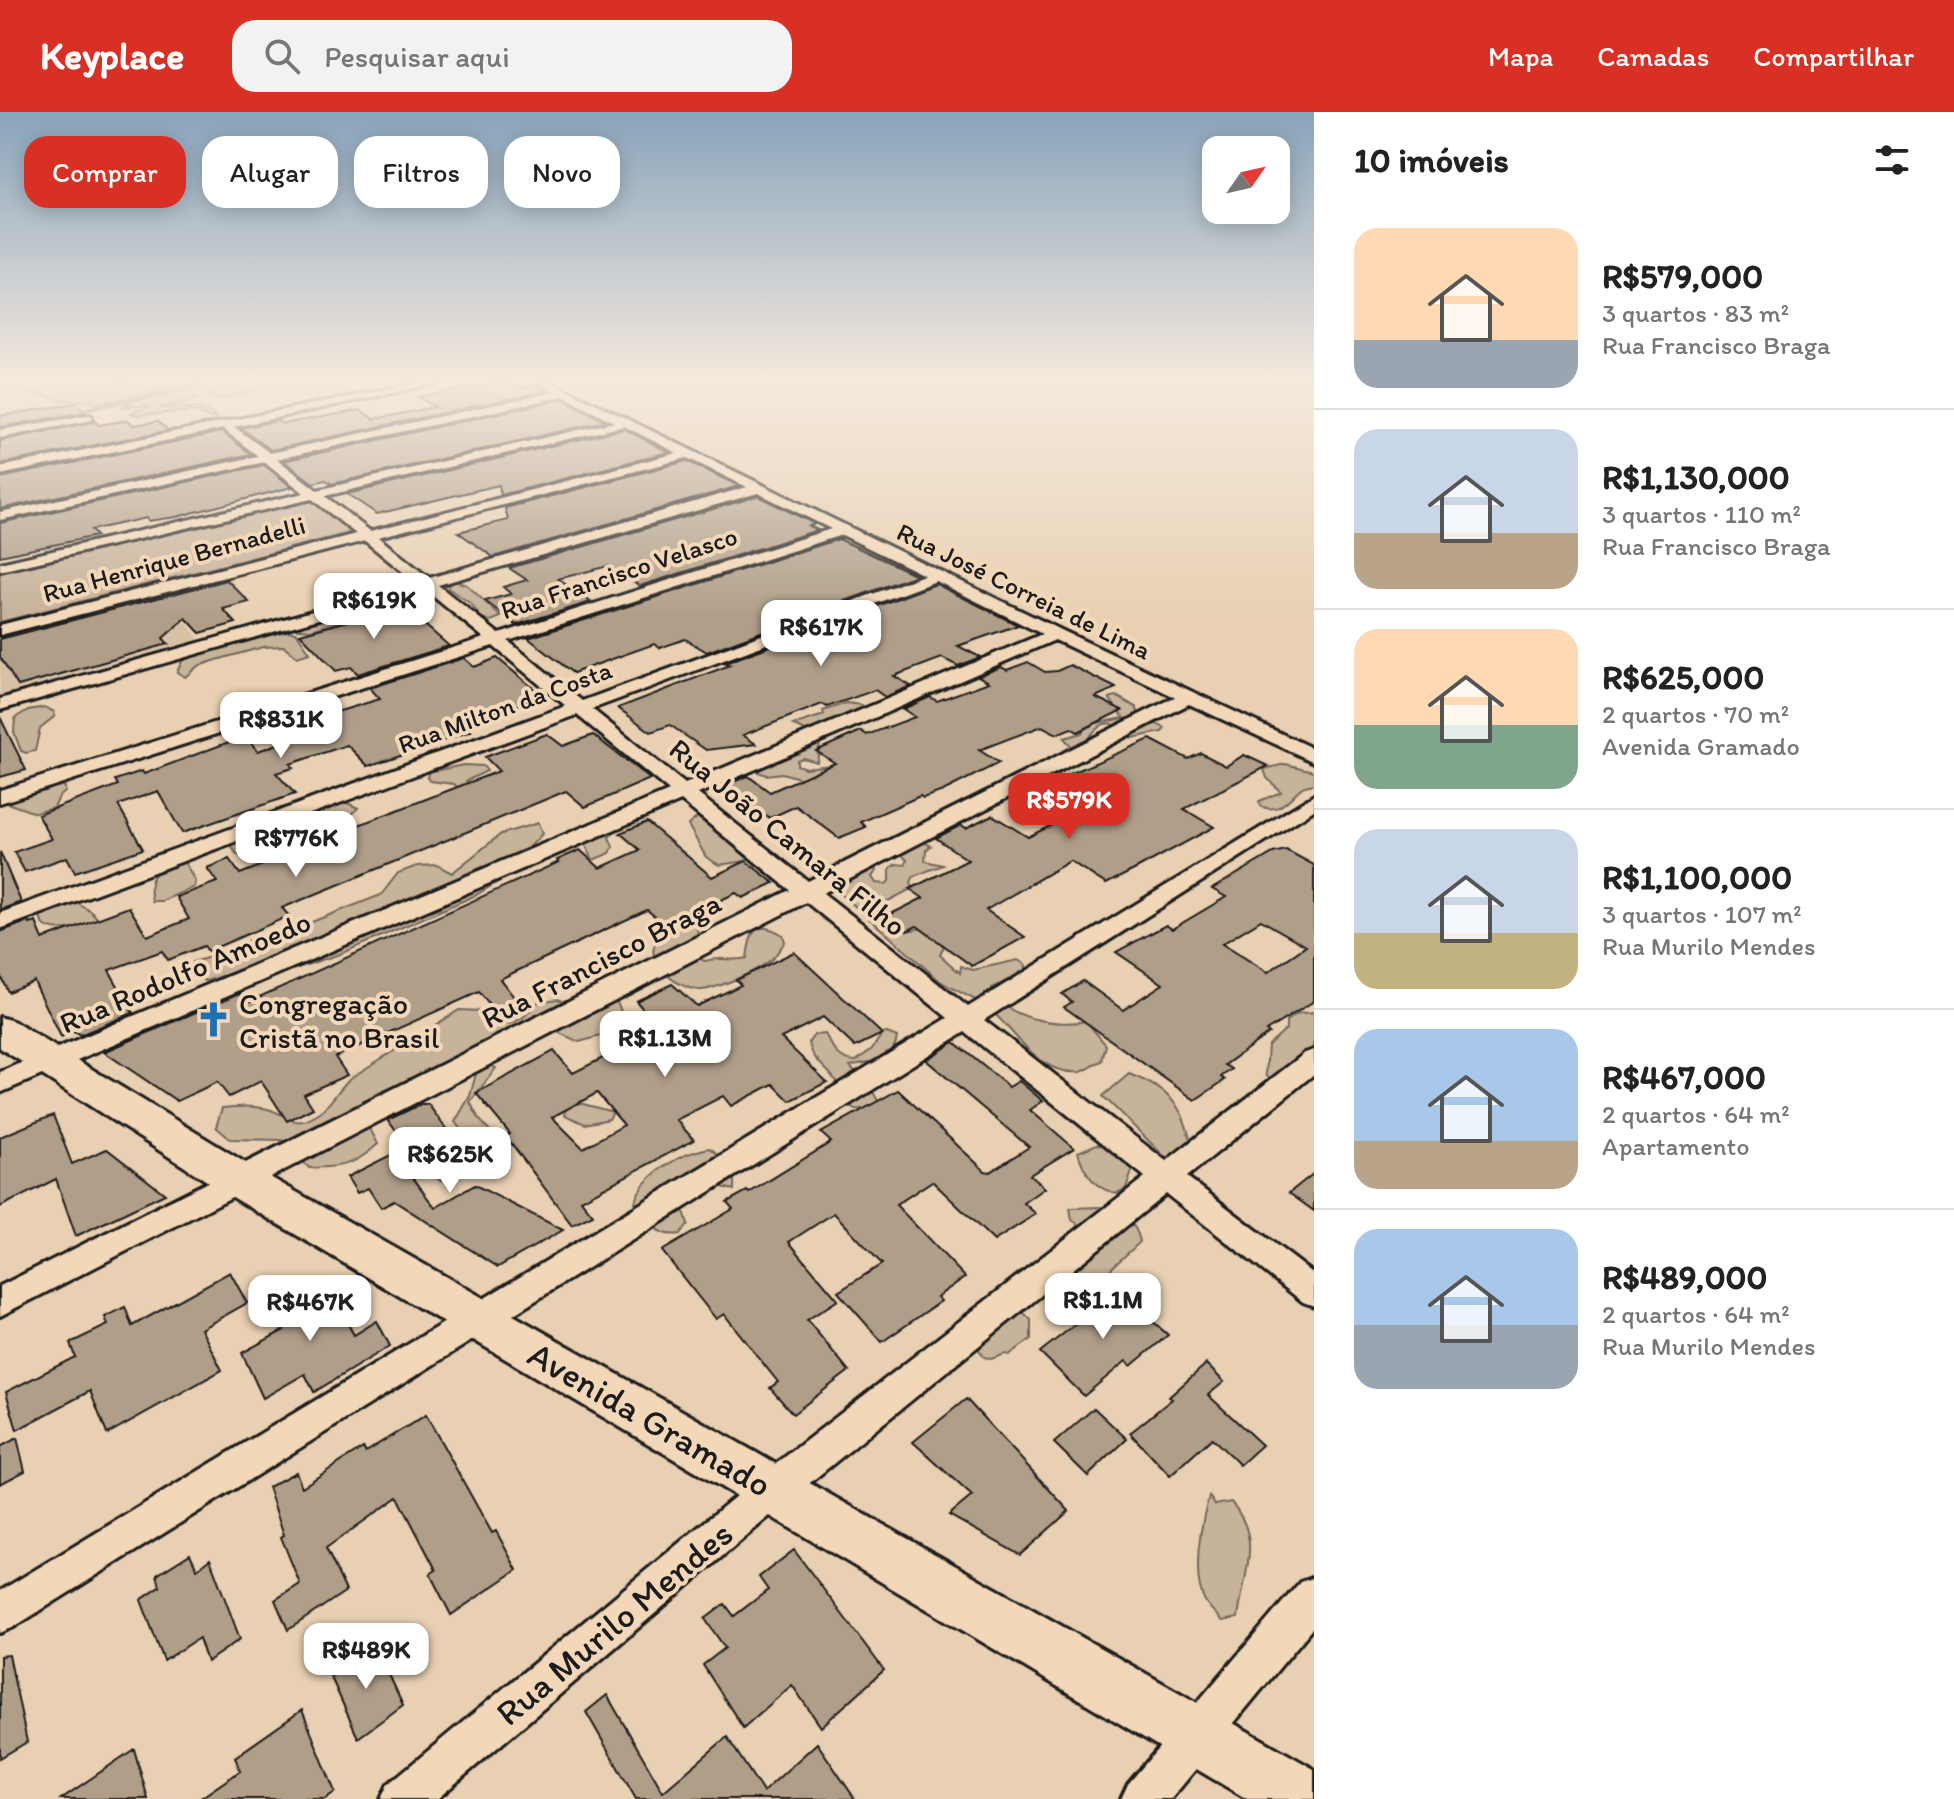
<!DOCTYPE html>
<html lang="pt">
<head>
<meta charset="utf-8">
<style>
	body { margin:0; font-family:Itim,sans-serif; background:#f2f2f2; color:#222; height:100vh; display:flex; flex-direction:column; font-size:30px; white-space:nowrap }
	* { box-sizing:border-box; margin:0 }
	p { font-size:26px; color:#767676 }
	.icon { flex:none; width:44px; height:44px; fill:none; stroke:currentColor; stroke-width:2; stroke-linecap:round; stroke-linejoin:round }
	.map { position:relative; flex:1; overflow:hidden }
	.panel { display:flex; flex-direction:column; background:#fff; width:640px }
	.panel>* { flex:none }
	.top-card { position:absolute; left:24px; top:24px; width:760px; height:72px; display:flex; gap:16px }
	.needle { width:52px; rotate:56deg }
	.controls { position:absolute; left:1202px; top:24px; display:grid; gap:16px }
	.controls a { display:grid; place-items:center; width:88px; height:88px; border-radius:16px; background:#fff; box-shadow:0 4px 20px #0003; font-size:40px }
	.price { position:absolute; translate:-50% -68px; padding:0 18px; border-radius:16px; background:#fff; color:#222; font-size:26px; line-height:52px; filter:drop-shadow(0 2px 4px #0008) }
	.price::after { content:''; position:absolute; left:50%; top:48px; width:24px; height:18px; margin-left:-12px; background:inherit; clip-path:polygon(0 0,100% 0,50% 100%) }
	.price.on { background:#d93025; color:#fff }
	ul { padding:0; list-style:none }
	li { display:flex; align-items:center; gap:24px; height:200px; padding:0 40px }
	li+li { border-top:2px solid #e0e0e0 }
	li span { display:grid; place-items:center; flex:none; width:224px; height:160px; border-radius:24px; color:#555 }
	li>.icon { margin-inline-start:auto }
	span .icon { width:96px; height:96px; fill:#fffc; stroke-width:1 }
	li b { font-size:34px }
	h2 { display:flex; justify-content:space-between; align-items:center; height:96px; padding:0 40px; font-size:34px }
	.chip { padding:0 28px; border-radius:24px; background:#fff; box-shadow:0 4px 20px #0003; font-size:28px; line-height:72px }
	.chip.on { background:#d93025; color:#fff }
	header { display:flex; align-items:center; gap:48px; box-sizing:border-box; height:112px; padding:0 40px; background:#d93025; color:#fff }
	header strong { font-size:38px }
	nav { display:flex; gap:44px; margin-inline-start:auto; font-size:28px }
	.search { width:560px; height:72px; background:#f2f2f2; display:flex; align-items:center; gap:20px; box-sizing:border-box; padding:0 28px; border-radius:24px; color:#767676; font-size:30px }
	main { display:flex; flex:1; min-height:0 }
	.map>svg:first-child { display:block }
	.built { fill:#d8c1a6 }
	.green { fill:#c7b29a; stroke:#72675b; stroke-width:2 }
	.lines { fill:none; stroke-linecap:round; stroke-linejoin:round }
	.stream { stroke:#685f54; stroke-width:4 }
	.building { fill:#b09e89; stroke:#1c1c1c; stroke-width:2; fill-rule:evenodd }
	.street-casing { stroke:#1c1c1c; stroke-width:6 }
	.secondary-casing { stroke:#1c1c1c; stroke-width:6 }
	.street { fill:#f2d8b9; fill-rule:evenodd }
	.secondary { fill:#f2d8b9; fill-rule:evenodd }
	.labels { text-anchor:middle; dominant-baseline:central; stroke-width:8; stroke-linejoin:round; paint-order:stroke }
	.far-street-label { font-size:26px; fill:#1c1c1c; stroke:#f2d8b9 }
	.street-label { font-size:30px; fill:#1c1c1c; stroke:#f2d8b9 }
	.poi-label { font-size:30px; fill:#1c1c1c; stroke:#f2d8b9; text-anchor:start }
	.near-street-label { font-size:36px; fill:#1c1c1c; stroke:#f2d8b9 }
</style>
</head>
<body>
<header>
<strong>Keyplace</strong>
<div class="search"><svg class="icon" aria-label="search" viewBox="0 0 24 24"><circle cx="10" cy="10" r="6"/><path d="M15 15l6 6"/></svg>Pesquisar aqui</div>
<nav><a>Mapa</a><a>Camadas</a><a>Compartilhar</a></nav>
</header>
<main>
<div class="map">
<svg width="1314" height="1687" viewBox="0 0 1314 1687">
	<rect width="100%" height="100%" fill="#e9d0b3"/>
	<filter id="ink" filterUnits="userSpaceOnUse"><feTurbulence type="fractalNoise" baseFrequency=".0125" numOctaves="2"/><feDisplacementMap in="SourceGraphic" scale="16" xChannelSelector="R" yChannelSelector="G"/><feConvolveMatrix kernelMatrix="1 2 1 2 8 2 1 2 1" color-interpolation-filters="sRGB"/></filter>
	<g filter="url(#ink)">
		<!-- built -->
		<path class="built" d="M161,480L201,529L0,586V522Z"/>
		<!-- green -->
		<g class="green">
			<path d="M24,270H181L177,275L95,292C86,286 75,290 64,288C48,286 35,281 20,277L19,272Z"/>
			<path d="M210,270H291L221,287L213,286L201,276Z"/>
			<path d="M191,277L198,287L160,296C180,297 202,290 216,306H208L195,299L138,303L131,301L152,293L122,295L133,289Z"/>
			<path d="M310,384L353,420L0,510V458Z"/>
			<path d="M452,468L467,473L501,505L491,509L481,506L471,492L448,476V470Z"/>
			<path d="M412,479L424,481L429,488L398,492L311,518L299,517L312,508L333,505Z"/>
			<path d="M284,519L296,520L310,541L297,545L284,534L263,535L220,547L198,554L185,565L177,560L182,549L188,546Z"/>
			<path d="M1116,584L1136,595L1140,604L1165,616L1162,620L1132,626C1120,621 1112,603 1098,616C1092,621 1088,625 1086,632L1072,635L1064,626L1082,621L1086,613L1124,606L1109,586Z"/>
			<path d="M846,591L862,593L865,597L855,602L851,610L854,615L849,618L807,620L793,613L824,603L823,599Z"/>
			<path d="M45,595L54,600L55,604L40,616L35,639L26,641L21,639L14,620L15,606L28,598Z"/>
			<path d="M812,630L820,631L817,650L803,646L797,648V653L805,656L830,653L834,658L806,668L782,661L766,663L758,660L756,655Z"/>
			<path d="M1285,652L1314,659V672C1310,673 1304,673 1301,676C1289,686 1280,703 1260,694L1259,689L1281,680L1267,666L1264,657Z"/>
			<path d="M463,653L483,654L487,659L466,669L476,678L461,679L454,672L430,669L427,665L429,660Z"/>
			<path d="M55,671L65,675V680L59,685L54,696L35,701L4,690L8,685Z"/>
			<path d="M345,690L358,696C345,713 316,721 296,724C288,745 255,747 237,743L231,733L236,727Z"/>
			<path d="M699,704L750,743L746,749L719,753L706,745L688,713Z"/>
			<path d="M602,705L610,708L614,721L609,725L613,735L610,741L593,748L582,726V716Z"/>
			<path d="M538,711L542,722L523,742L521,756L476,783L340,842L273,864L250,865L231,861L206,869L191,863L193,850L234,838L249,828L309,811L381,783L398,761L417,754L437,753L452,761L501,722Z"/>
			<path d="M896,725L924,730L931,734L926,738L925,749L943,753L914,764L911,770L913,776L886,790L883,796L907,819L924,816L944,834L940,843L960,861L961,854L973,858L1018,848L1026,853L1025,860L992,876C1003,907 1058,915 1086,909L1106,933L1102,949C1094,952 1087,959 1080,960C1041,964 1018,924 994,901C976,885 958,881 940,869L831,773L874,754L876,759L872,765L876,771L886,772L890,768V756L896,752L905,753L907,748L886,727Z"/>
			<path d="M175,751H185L195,769L194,775L162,789H152C147,765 154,758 175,751Z"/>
			<path d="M72,788L91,799L98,807L96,813C77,815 38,828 40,799Z"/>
			<path d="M691,810L697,815L698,823L689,827L687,842L705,849C720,844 733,850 747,846C750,821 754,806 783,823L785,830C781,835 778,840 774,845C763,857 719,876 702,878C683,879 645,854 655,832C661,819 678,814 691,810Z"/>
			<path d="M606,879L618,892L624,907L601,924L579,930L544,914L379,981L359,996L378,1032C354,1054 341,1055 309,1056L282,1028L230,1027L216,1015L222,996C238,994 253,993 268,997C291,1004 293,1019 320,1001C326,997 340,976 349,967L459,898L481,899L490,913C513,914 524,908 538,890L558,887L574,896Z"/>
			<path d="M1314,900V942L1275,969L1266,963L1268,933L1286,917V909L1299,901Z"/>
			<path d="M887,921L897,925C893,952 870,948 850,954L872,978L883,998L854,997C840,986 842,976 832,964C822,952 811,946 809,930L814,923L825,922C834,937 838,948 856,949L872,937L882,922Z"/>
			<path d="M486,951L496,956L470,990L479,1007L494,1023L475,1038L473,1050L441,1068L431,1064V1054L461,1027V1018L455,1010L470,984L477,958Z"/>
			<path d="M1129,962C1155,972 1177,984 1186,1013C1189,1022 1190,1030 1195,1038L1174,1054L1103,984Z"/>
			<path d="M579,991L613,1000L609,1007L585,1012L565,1003L567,992Z"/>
			<path d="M1097,1032L1111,1034L1134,1054L1126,1076L1117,1081C1095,1078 1084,1061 1078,1040Z"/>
			<path d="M710,1036C725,1047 736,1058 734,1078L722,1075L708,1058H695L670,1082L685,1102L688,1113L680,1122C657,1126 646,1109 635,1090C642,1062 683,1040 710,1036Z"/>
			<path d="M1101,1095C1121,1101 1136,1108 1140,1130L1079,1186C1049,1166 1071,1141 1084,1116L1072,1108L1070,1096Z"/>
			<path d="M1020,1197L1031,1208V1227L1009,1243L1005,1242L991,1247L984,1245L976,1233Z"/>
			<path d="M1209,1384L1215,1393L1231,1390C1264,1428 1243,1462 1238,1506L1222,1509C1217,1503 1209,1496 1205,1489C1191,1465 1201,1410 1209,1384Z"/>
		</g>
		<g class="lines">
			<!-- stream -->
			<g class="stream">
				<path d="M77,299L177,278L199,270"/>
				<path d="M0,316L21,311"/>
			</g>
		</g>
		<!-- building -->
		<g class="building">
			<path d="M499,270H509L521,276L534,273L545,279L271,338L241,316L278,309L283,312L360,298L374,307L435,295L418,285Z"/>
			<path d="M563,287L605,309L332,372L326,368L313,371L284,349Z"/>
			<path d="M76,291L85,300L0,315V304Z"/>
			<path d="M128,308L134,313L158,309L168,318L176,317L0,352V329L94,309L99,313Z"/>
			<path d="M624,317L669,340L501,383L499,373L377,402L347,382Z"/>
			<path d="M222,320L251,342L0,397V366Z"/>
			<path d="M687,349L739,374L493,445L458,420L508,408L505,396Z"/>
			<path d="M264,353L292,375L176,405L148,409L146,406L91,418L96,424L0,444V411Z"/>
			<path d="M758,384L815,412L809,414L818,418L640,474L608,454L558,467L591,490L516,513L485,489L511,482L503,475L527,468L509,456Z"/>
			<path d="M839,427L916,463L707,540L685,527L660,536L654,532L573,561L528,526Z"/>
			<path d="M227,468L249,490L223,497L236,511L200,521L186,506L163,526L168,532L18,574L0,545V527Z"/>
			<path d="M936,472L1018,513L958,534L980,545L958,554L942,546L894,564L911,574L885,585L875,578L827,595L822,592L743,623L756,632L706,638L670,613L651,620L618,596L730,553L725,551Z"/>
			<path d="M403,494L449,534L358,562L351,555L336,559L300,522Z"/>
			<path d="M464,546L474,555L497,546L544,585L463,611L471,619L368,654L347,633L290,652L293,656L276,661L295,682L182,721L158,679L118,693L143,737L75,760L67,745L25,760L14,740L52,727L38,703L118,673L115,668L142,659L144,662L245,624L258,639L297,625L284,611L329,596L333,601L380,587L370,576Z"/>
			<path d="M1028,550L1045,560L1057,559L1070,553L1116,576L1095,585L1122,598L1078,620L1071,616L1057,622L1042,614L979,638L999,651L943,679L923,686L920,684L861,710L866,715L839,726L796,694L770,706L745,688L739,690L731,671L748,664L770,680L835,651L816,639L861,619L867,623L915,605L903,597L930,585L937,589L989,570L978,564L1001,555L1007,558Z"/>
			<path d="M0,605L26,658L0,665Z"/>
			<path d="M547,622L563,634L593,623L650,667L585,695L566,679L282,796L289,804L208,839L204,834L168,848L162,839L109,858L133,901L80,923L74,919L61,925L34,869L8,880L0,863V820L29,809L30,812L36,810L43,827L129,795L147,824L189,807L176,785L217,770L207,756L229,747L240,762L336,724L335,722L499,659L485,645Z"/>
			<path d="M1150,627L1188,647L1201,641L1226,654L1244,643L1268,654L1184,697L1214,715L1138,756L1106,772L1070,749L986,798L1025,825L972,854L917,814L907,819L887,804L923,786L910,777L968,748L936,726L961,713L966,716L992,703L1028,725L1080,699L1040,675Z"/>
			<path d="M647,710L712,765L746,749L774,771L743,786L736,781L686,804L691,808L672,818L647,798L500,867L524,898L501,908L479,880L335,945L347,963L304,982L313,996L287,1009L261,969L229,985L217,970L177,989L104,940L240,881L246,891L559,750L557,748L580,738L600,756L640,738L620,721Z"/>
			<path d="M1286,738L1314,753V889L1266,919L1269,921L1225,953L1232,957L1221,965L1225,968L1195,988L1064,895L1072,890L1062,882L1083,869L1123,898L1163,872L1116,840L1166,813L1172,817L1226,785L1212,777L1273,741ZM1261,808L1306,834L1268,860L1222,832Z"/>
			<path d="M0,740L21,790L0,798Z"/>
			<path d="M794,840L882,922L855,935L823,905L781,926L827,970L790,989L773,972L731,994L723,984L676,1008L694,1028L581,1088L593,1103L572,1113L506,1024L510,1022L476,981L554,939L573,961L619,938L609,928L652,907L636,889L672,872L697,894L741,873L736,868ZM597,981L624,1013L583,1036L552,1005Z"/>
			<path d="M954,930L1009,975L1019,969L1043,989L1030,998L1074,1036L1030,1063L1045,1076L1024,1091L1036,1102L994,1129L932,1069L896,1093L965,1165L937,1185L941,1189L882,1230L838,1180L882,1152L834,1101L789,1130L838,1188L807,1208L849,1259L793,1302L770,1276L778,1270L724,1202L716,1207L662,1139L733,1097L727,1090L747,1079L749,1081L831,1030L821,1021L898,978L985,1059L990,1060L1029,1035L926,948Z"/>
			<path d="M421,992H428L457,1032L407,1057L435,1096L475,1073L563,1118L498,1155L394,1089L381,1096L368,1076L357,1081L347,1065L407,1035L388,1008Z"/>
			<path d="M53,1003L72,1052L107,1037L165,1082L76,1124L56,1067L0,1095V1025Z"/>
			<path d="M1314,1061V1099L1289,1081Z"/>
			<path d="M230,1160L247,1191L201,1217L222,1258L107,1322L90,1279L17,1318L6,1280L75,1245L70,1231L108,1213L105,1205L125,1195L132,1214Z"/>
			<path d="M297,1169L306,1187L328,1176L354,1223L377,1209L390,1234L314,1280L305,1262L263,1286L242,1241L284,1218L267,1183Z"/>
			<path d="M1113,1174L1168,1223L1131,1254L1126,1249L1084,1284L1040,1240L1081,1208L1076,1203Z"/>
			<path d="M1206,1252L1224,1270L1208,1283L1262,1333L1240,1353L1212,1326L1170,1364L1130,1321L1172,1287L1169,1285Z"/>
			<path d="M966,1287L1069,1399L1020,1443L949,1403L972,1384L913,1330Z"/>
			<path d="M1094,1296L1127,1327L1088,1364L1054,1331Z"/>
			<path d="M426,1303L492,1421L496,1419L517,1458L451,1503L430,1462L436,1458L398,1385L326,1436L346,1479L288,1518L275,1488L300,1472L281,1425L284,1423L268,1375L296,1360L302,1375L363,1336L365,1340Z"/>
			<path d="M17,1326L25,1359L0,1372V1335Z"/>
			<path d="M794,1438L884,1558L821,1615L792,1573L743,1616L703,1553L725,1536L705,1507L725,1492L734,1504L768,1478L759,1465Z"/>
			<path d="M190,1442L197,1457L210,1447L240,1527L207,1550L199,1526L164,1549L141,1488L160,1475L157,1463Z"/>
			<path d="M375,1532L403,1593L358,1626L330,1563Z"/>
			<path d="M9,1543L27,1630L0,1646V1544Z"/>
			<path d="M607,1583L663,1680L727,1625L763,1680L817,1631L855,1687H636L586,1600Z"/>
			<path d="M302,1598L335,1680L325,1687H199L240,1659L235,1645Z"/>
			<path d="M134,1637L148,1687H61Z"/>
		</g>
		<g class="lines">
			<defs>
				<g id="street">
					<path d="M422,270H442L234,315L270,341L554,280L538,270H551L1061,518L1314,637V650L1189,592L823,781L968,895L1314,683V698L984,908L1166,1049L1305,941L1314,938V962L1187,1065L1314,1162V1194L1303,1190L1166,1082L785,1391L437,1687H381L388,1672L759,1365L1145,1065L965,920L14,1515L0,1521V1479L948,906L806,790L0,1204V1174L790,778L681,689L0,981V960L669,679L577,603L0,817V801L566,594L493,534L0,691V678L484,526L424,477L0,598V587L415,470L365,429L0,523V513L356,422L312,387L0,459V451L304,381L265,350L0,408V400L258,344L223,317L0,363V355ZM564,284L614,310L317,378L277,347ZM624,314L677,341L370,419L325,384ZM687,346L747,375L429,466L378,425ZM758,381L831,417L499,522L438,473ZM842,423L924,463L582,589L508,529ZM936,469L1042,522L685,672L592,597ZM1055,528L1175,585L808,769L698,682Z"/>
					<path d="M88,303L92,304V308L0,326V318Z"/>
					<path d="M1314,1465V1514L1171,1687H1121L1128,1672L1300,1470Z"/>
				</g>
				<path id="secondary" d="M0,905L13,909L254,1056L1314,1657V1687H1247L224,1080L0,936Z"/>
			</defs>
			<!-- street casing -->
			<use href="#street" class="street-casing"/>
			<!-- secondary casing -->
			<use href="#secondary" class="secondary-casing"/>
			<!-- street -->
			<use href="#street" class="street"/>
			<!-- secondary -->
			<use href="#secondary" class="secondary"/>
		</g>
	</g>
	<!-- sky -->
	<linearGradient id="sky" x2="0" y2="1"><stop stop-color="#89a4bc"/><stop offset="0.53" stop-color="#f5eadd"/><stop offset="1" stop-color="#f5eadd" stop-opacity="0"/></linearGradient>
	<rect width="1314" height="506" fill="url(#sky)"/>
	<!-- icons -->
	<defs>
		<symbol id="church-bare" viewBox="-9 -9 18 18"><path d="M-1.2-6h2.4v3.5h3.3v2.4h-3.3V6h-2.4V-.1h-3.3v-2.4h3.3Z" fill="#1f6fb2" stroke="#f2d8b9" stroke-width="2.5" paint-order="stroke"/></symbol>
	</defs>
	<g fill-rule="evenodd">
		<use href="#church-bare" x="188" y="882" width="51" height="51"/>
	</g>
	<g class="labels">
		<!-- far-street labels -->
		<g class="far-street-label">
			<text transform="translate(174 447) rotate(-15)">Rua Henrique Bernadelli</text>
			<text transform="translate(619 461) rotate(-18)">Rua Francisco Velasco</text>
			<text transform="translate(1024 479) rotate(26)">Rua José Correia de Lima</text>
			<text transform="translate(505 595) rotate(-20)">Rua Milton da Costa</text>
		</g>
		<!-- street labels -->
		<g class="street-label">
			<text transform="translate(788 725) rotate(39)">Rua João Camara Filho</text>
			<text transform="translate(601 848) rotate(-27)">Rua Francisco Braga</text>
			<text transform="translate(185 860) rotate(-23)">Rua Rodolfo Amoedo</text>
		</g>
		<!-- poi labels -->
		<g class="poi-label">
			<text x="239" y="891">Congregação<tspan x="239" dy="34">Cristã no Brasil</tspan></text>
		</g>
		<!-- near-street labels -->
		<g class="near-street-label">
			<text transform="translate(650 1307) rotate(30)">Avenida Gramado</text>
			<text transform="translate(614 1511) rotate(-40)">Rua Murilo Mendes</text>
		</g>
	</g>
</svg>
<div class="controls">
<a><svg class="needle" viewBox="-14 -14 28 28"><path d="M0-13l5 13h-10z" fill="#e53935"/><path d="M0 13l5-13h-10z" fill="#767676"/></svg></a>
</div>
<b class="price" style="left:374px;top:529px">R$619K</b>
<b class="price" style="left:821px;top:556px">R$617K</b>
<b class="price" style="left:281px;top:648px">R$831K</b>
<b class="price on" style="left:1069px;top:729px">R$579K</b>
<b class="price" style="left:296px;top:767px">R$776K</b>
<b class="price" style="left:665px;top:967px">R$1.13M</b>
<b class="price" style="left:450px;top:1083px">R$625K</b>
<b class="price" style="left:1103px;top:1229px">R$1.1M</b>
<b class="price" style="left:310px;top:1231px">R$467K</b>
<b class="price" style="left:366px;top:1579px">R$489K</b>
<div class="top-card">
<a class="chip on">Comprar</a>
<a class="chip">Alugar</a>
<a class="chip">Filtros</a>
<a class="chip">Novo</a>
</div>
</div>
<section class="panel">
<h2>10 imóveis<svg class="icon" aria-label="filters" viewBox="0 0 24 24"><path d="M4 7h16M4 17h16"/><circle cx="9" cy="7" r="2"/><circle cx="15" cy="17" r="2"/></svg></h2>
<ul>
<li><span style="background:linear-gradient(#ffd9b3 70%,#9aa5b1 0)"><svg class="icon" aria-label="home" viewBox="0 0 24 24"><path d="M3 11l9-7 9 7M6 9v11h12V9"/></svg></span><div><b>R$579,000</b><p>3 quartos · 83 m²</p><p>Rua Francisco Braga</p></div></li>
<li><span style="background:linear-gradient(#c9d6e8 65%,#b9a48a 0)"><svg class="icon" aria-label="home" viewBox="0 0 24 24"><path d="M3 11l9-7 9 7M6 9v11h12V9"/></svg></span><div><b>R$1,130,000</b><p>3 quartos · 110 m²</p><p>Rua Francisco Braga</p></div></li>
<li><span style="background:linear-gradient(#ffd9b3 60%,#7fa58c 0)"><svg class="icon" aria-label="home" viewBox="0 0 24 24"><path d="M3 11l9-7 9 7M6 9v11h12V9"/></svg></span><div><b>R$625,000</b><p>2 quartos · 70 m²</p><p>Avenida Gramado</p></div></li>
<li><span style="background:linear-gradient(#c9d6e8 65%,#c2b280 0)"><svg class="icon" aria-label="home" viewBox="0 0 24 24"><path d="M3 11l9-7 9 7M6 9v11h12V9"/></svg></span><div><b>R$1,100,000</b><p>3 quartos · 107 m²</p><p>Rua Murilo Mendes</p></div></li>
<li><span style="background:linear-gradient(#a9c7e8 70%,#b9a48a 0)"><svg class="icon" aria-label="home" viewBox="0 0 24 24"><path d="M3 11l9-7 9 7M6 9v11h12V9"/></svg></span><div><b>R$467,000</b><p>2 quartos · 64 m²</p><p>Apartamento</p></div></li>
<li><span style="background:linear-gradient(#a9c7e8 60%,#9aa5b1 0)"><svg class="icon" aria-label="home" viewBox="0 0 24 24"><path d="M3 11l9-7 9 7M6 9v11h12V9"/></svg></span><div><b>R$489,000</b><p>2 quartos · 64 m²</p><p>Rua Murilo Mendes</p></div></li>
</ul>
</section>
</main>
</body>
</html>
